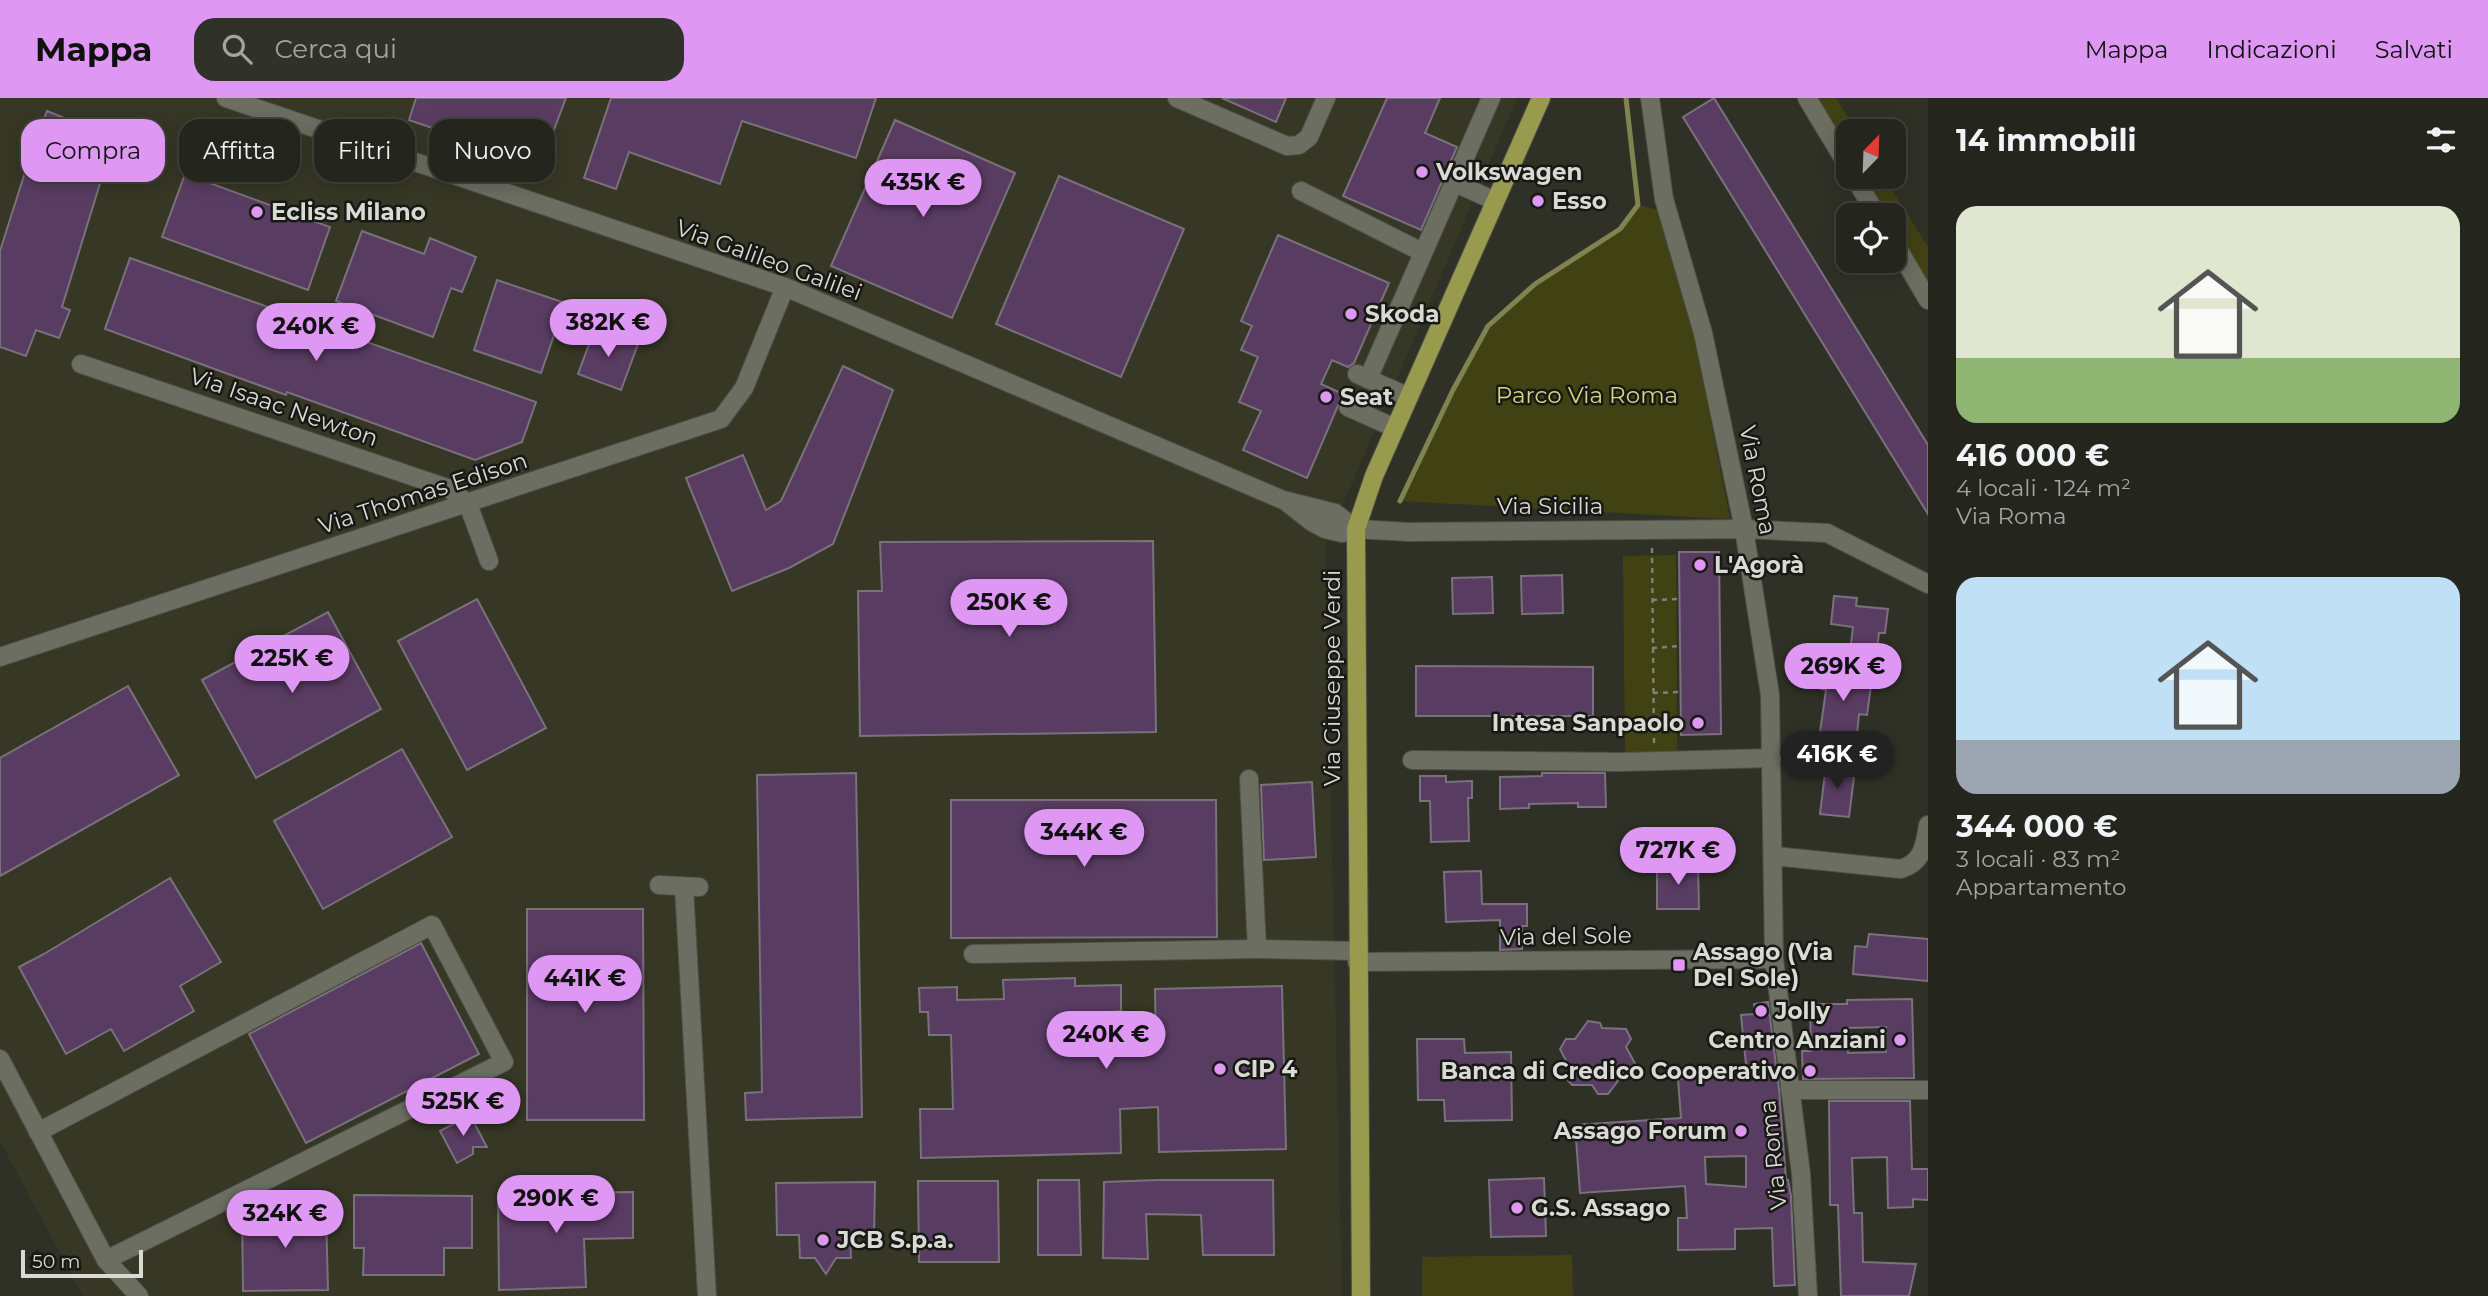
<!DOCTYPE html>
<html lang="it">
<head>
<meta charset="utf-8">
<style>
	body { margin:0; font-family:Montserrat,sans-serif; background:#303129; color:#f1f3f6; height:100vh; display:flex; flex-direction:column; font-size:26px; white-space:nowrap }
	* { box-sizing:border-box; margin:0 }
	p { font-size:23px; color:#a3a5a3 }
	.icon { flex:none; width:38px; height:38px; fill:none; stroke:currentColor; stroke-width:2; stroke-linecap:round; stroke-linejoin:round }
	.map { position:relative; flex:1; overflow:hidden }
	.side { display:flex; flex-direction:column; background:#24251c; width:560px }
	.side>* { flex:none }
	.top-card { position:absolute; left:21px; top:21px; width:665px; height:63px; display:flex; gap:14px }
	.needle { width:46px; rotate:23deg }
	.buttons { position:absolute; left:1836px; top:21px; display:grid; gap:14px }
	.buttons a { display:grid; place-items:center; width:70px; height:70px; border-radius:14px; background:#24251c; box-shadow:0 4px 18px #0003,0 0 0 2px #41423b; font-size:35px }
	.scale { position:absolute; left:21px; bottom:18px; width:122px; box-sizing:border-box; padding-left:7px; border:4px solid #d9dad3; border-top:0; font-size:19px; line-height:24px; white-space:nowrap; color:#d9dad3; -webkit-text-stroke:5px #181914; paint-order:stroke }
	.price { position:absolute; translate:-50% -60px; padding:0 16px; border-radius:24px; background:#de98f3; color:#111; font-size:23px; line-height:46px; filter:drop-shadow(0 2px 4px #0008) }
	.price::after { content:''; position:absolute; left:50%; top:42px; width:21px; height:16px; margin-left:-10px; background:inherit; clip-path:polygon(0 0,100% 0,50% 100%) }
	.price.selected { background:#222; color:#fff }
	ul { padding:0; list-style:none }
	li { display:grid; align-content:center; gap:14px; height:371px; padding:0 28px }
	li span { display:grid; place-items:center; height:217px; border-radius:21px; color:#555 }
	li>.icon { margin-inline-start:auto }
	span .icon { width:126px; height:126px; fill:#fffc; stroke-width:1 }
	li b { font-size:30px }
	h2 { display:flex; justify-content:space-between; align-items:center; height:84px; padding:0 28px; font-size:30px }
	.chip { padding:0 24px; border-radius:21px; background:#24251c; box-shadow:0 4px 18px #0003,0 0 0 2px #41423b; font-size:24px; line-height:63px }
	.chip.selected { background:#de98f3; color:#111 }
	header { display:flex; align-items:center; gap:42px; box-sizing:border-box; height:98px; padding:0 35px; background:#de98f3; color:#111 }
	header strong { font-size:33px }
	nav { display:flex; gap:38px; margin-inline-start:auto; font-size:24px }
	.search { width:490px; height:63px; background:#303129; display:flex; align-items:center; gap:18px; box-sizing:border-box; padding:0 24px; border-radius:21px; color:#a3a5a3; font-size:26px }
	main { display:flex; flex:1; min-height:0 }
	.map>svg:first-child { display:block }
	.built { fill:#363725 }
	.green { fill:#414213 }
	.lines { fill:none; stroke-linecap:round; stroke-linejoin:round }
	.stream { stroke:#80834f; stroke-width:5 }
	.building { fill:#593c62; stroke:#79717b; stroke-width:2; fill-rule:evenodd }
	.minor-casing { stroke:#4e4f46; stroke-width:20 }
	.major-casing { stroke:#4e4f46; stroke-width:20 }
	.path { stroke:#7f8077; stroke-width:2.5; stroke-dasharray:5 5; stroke-linecap:butt }
	.minor { stroke:#6d6e62; stroke-width:18 }
	.major { stroke:#989a4e; stroke-width:18 }
	.poi-dot { fill:#de98f3; stroke:#181914; stroke-width:2.5 }
	.labels { text-anchor:middle; dominant-baseline:central; stroke-width:5; stroke-linejoin:round; paint-order:stroke }
	.poi-label { font-size:23px; font-weight:bold; fill:#d9dad3; stroke:#181914; text-anchor:start }
	.street-label { font-size:23px; fill:#d9dad3; stroke:#181914 }
	.park-label { font-size:23px; fill:#d1d686; stroke:#181914 }
</style>
</head>
<body>
<header>
<strong>Mappa</strong>
<div class="search"><svg class="icon" aria-label="search" viewBox="0 0 24 24"><circle cx="10" cy="10" r="6"/><path d="M15 15l6 6"/></svg>Cerca qui</div>
<nav><a>Mappa</a><a>Indicazioni</a><a>Salvati</a></nav>
</header>
<main>
<div class="map">
<svg width="1928" height="1198" viewBox="0 0 1928 1198">
	<rect width="100%" height="100%" fill="#303126"/>
	<!-- built -->
	<path class="built" d="M0,0H1517L1325,448L1342,1198H83L0,1043Z"/>
	<!-- green -->
	<g class="green">
		<path d="M1803,0H1836L1856,33H1848V73Z"/>
		<path d="M1851,79H1884L1928,149V203L1894,147V117H1875Z"/>
		<path d="M1638,107L1659,112L1693,232L1730,421L1400,403L1453,292L1488,228L1535,186L1620,131Z"/>
		<path d="M1676,457L1677,656L1625,657L1623,458Z"/>
		<path d="M1572,1157L1573,1198H1422V1159Z"/>
	</g>
	<g class="lines">
		<!-- stream -->
		<path class="stream" d="M1400,403L1453,292L1488,228L1535,186L1620,131L1638,107L1626,0"/>
	</g>
	<!-- building -->
	<g class="building">
		<path d="M416,0H566L535,82L510,72L515,58L409,22Z"/>
		<path d="M611,0H876L856,60L742,23L720,86L629,54L616,91L584,80Z"/>
		<path d="M1222,0H1286L1276,24Z"/>
		<path d="M1387,0H1440L1425,35L1457,49L1421,132L1343,98Z"/>
		<path d="M1714,0L1928,347V416L1683,19Z"/>
		<path d="M47,13L116,41L100,78L102,79L62,209L70,212L59,240L36,232L26,258L0,249V153L33,49Z"/>
		<path d="M895,22L1015,75L952,220L831,168Z"/>
		<path d="M185,76L330,129L308,192L162,139Z"/>
		<path d="M1059,78L1184,131L1121,279L996,226Z"/>
		<path d="M362,133L424,156L430,140L476,159L462,194L451,190L433,239L336,203Z"/>
		<path d="M1278,137L1389,185L1354,265L1348,269L1332,262L1321,286L1343,296L1307,380L1243,352L1261,313L1239,304L1258,259L1241,252L1252,228L1241,223Z"/>
		<path d="M130,160L536,304L522,344L475,362L287,294L286,297L105,231Z"/>
		<path d="M497,182L565,205L541,275L474,252Z"/>
		<path d="M595,230L638,246L621,292L578,276Z"/>
		<path d="M843,268L893,292L833,446L789,470L732,493L686,380L743,357L766,412L781,403Z"/>
		<path d="M1153,443L1156,634L860,638L858,493H882L880,444Z"/>
		<path d="M1679,454H1719L1721,636L1681,637Z"/>
		<path d="M1562,477L1563,515L1522,516L1521,478Z"/>
		<path d="M1492,479L1493,515L1453,516L1452,480Z"/>
		<path d="M1834,498L1857,500L1856,508L1888,511L1885,535H1879L1877,550L1851,546L1853,529L1831,526Z"/>
		<path d="M477,501L546,630L467,672L398,543Z"/>
		<path d="M328,514L381,611L256,680L202,582Z"/>
		<path d="M1825,565L1851,568L1850,578L1872,581L1867,617L1859,616L1856,646L1819,641L1826,592L1821,591Z"/>
		<path d="M1416,568L1593,569V618H1416Z"/>
		<path d="M128,588L179,677L0,778V660Z"/>
		<path d="M402,651L452,739L323,811L274,723Z"/>
		<path d="M1826,667L1855,671L1849,719L1820,716Z"/>
		<path d="M856,675L862,1019L746,1022L745,995L762,994L757,677Z"/>
		<path d="M1542,675H1605L1606,709H1578V705L1529,706V710L1500,711V679L1542,678Z"/>
		<path d="M1420,678H1446V684L1472,683V700H1468L1469,743L1431,744L1430,703H1420Z"/>
		<path d="M1312,684L1316,759L1264,762L1261,687Z"/>
		<path d="M951,702H1216L1217,839L951,840Z"/>
		<path d="M1698,767L1699,811H1657V768Z"/>
		<path d="M1481,773L1482,806H1527V828H1522V851L1500,852V822L1446,824L1444,774Z"/>
		<path d="M170,780L221,864L180,888L194,913L124,953L111,931L66,956L19,869L44,856Z"/>
		<path d="M527,811H643L644,1022H527Z"/>
		<path d="M1869,836L1928,841V883L1853,876L1855,848L1867,849Z"/>
		<path d="M421,845L479,956L306,1045L249,936Z"/>
		<path d="M1075,880V888L1121,887V913L1111,914L1112,951L1156,950L1155,891L1282,888L1286,1051L1159,1054L1158,1009L1120,1011L1121,1055L921,1060L920,1011H953L951,937H929L928,914H920L919,890L957,889V902L1004,901L1003,882Z"/>
		<path d="M1912,901L1914,980L1803,981L1802,953H1811L1810,906H1847V902ZM1886,929V954L1848,955L1847,930Z"/>
		<path d="M1768,904L1779,991L1786,1082H1788L1791,1098L1795,1187L1774,1188L1772,1130L1735,1131V1151L1678,1152V1120H1687L1685,1088L1580,1095L1575,1027L1681,1020L1678,981L1747,976L1741,917L1755,916L1754,906ZM1746,1058V1089L1706,1086L1705,1059Z"/>
		<path d="M1588,923L1600,925L1602,930L1626,931L1631,941L1626,949L1637,969L1631,979H1621L1608,996H1598L1592,987H1572L1566,980L1571,972L1560,951L1566,941H1575Z"/>
		<path d="M1417,941H1464L1465,955L1511,954L1512,1022L1445,1023L1444,1002H1418Z"/>
		<path d="M1829,1003H1910L1912,1071H1928V1102L1913,1101V1109L1888,1110L1887,1059L1852,1060L1854,1115H1862L1863,1164L1916,1166L1909,1198H1841L1838,1107H1830Z"/>
		<path d="M470,1017L487,1049H473V1056L457,1065L440,1033Z"/>
		<path d="M1544,1080L1546,1138L1491,1139L1489,1082Z"/>
		<path d="M1038,1082H1079L1081,1157H1038Z"/>
		<path d="M1158,1082H1273L1274,1157H1203L1201,1117L1146,1116L1148,1161L1103,1160L1104,1084Z"/>
		<path d="M918,1083H998L999,1164H919Z"/>
		<path d="M875,1084L874,1138H850L851,1160H836L826,1176L815,1160H800L799,1137H777L776,1085Z"/>
		<path d="M633,1094V1140L584,1141L586,1189L499,1192L498,1095Z"/>
		<path d="M354,1097L472,1098V1150H444V1177H363L364,1150H354Z"/>
		<path d="M326,1111L328,1192L243,1193L242,1112Z"/>
	</g>
	<g class="lines">
		<defs>
			<g id="minor">
				<path d="M226,0L785,189L1283,402L1335,415L1356,431"/>
				<path d="M1177,0L1287,48L1299,47L1309,39L1326,0"/>
				<path d="M1650,0L1664,101L1703,235L1744,431L1770,597L1774,861L1801,1076L1808,1198"/>
				<path d="M1807,0L1848,68"/>
				<path d="M1854,79L1877,117"/>
				<path d="M1453,84L1495,103"/>
				<path d="M1301,93L1422,154"/>
				<path d="M1894,144L1928,202"/>
				<path d="M81,266L450,391L468,406L489,463"/>
				<path d="M1357,276L1409,299"/>
				<path d="M1368,281L1491,0"/>
				<path d="M1348,309L1395,330"/>
				<path d="M1289,406L1312,424L1325,431L1342,435L1356,431L1409,434L1744,431L1827,435L1928,486"/>
				<path d="M0,559L721,321L744,290L785,189"/>
				<path d="M1412,662L1622,664L1772,660"/>
				<path d="M1249,681L1257,851L1357,853"/>
				<path d="M1774,758L1901,771C1923,764 1925,747 1928,727"/>
				<path d="M659,787L699,789"/>
				<path d="M684,789L707,1198"/>
				<path d="M973,856L1257,851"/>
				<path d="M1357,864L1774,861"/>
				<path d="M0,961L106,1162L139,1198"/>
				<path d="M1790,992H1928"/>
				<path d="M38,1034L432,827L504,964L106,1162"/>
			</g>
			<path id="major" d="M1361,1198L1356,431L1374,378L1541,0"/>
		</defs>
		<!-- minor casing -->
		<use href="#minor" class="minor-casing"/>
		<!-- major casing -->
		<use href="#major" class="major-casing"/>
		<!-- path -->
		<g class="path">
			<path d="M1652,450L1654,646"/>
			<path d="M1652,502L1680,501"/>
			<path d="M1652,550L1680,548"/>
			<path d="M1653,595L1680,594"/>
		</g>
		<!-- minor -->
		<use href="#minor" class="minor"/>
		<!-- major -->
		<use href="#major" class="major"/>
	</g>
	<!-- markers -->
	<g class="poi-dot">
		<circle cx="1422" cy="74" r="7"/>
		<circle cx="1538" cy="103" r="7"/>
		<circle cx="257" cy="114" r="7"/>
		<circle cx="1351" cy="216" r="7"/>
		<circle cx="1326" cy="299" r="7"/>
		<circle cx="1700" cy="467" r="7"/>
		<circle cx="1698" cy="625" r="7"/>
		<rect x="1672" y="860" width="14" height="14" rx="3.5"/>
		<circle cx="1761" cy="913" r="7"/>
		<circle cx="1900" cy="942" r="7"/>
		<circle cx="1220" cy="971" r="7"/>
		<circle cx="1810" cy="973" r="7"/>
		<circle cx="1741" cy="1033" r="7"/>
		<circle cx="1517" cy="1110" r="7"/>
		<circle cx="823" cy="1142" r="7"/>
	</g>
	<g class="labels">
		<!-- poi labels -->
		<g class="poi-label">
			<text x="1436" y="74">Volkswagen</text>
			<text x="1552" y="103">Esso</text>
			<text x="271" y="114">Ecliss Milano</text>
			<text x="1365" y="216">Skoda</text>
			<text x="1340" y="299">Seat</text>
			<text x="1714" y="467">L'Agorà</text>
			<text x="1684" y="625" text-anchor="end">Intesa Sanpaolo</text>
			<text x="1693" y="854">Assago (Via<tspan x="1693" dy="26">Del Sole)</tspan></text>
			<text x="1775" y="913">Jolly</text>
			<text x="1886" y="942" text-anchor="end">Centro Anziani</text>
			<text x="1234" y="971">CIP 4</text>
			<text x="1796" y="973" text-anchor="end">Banca di Credico Cooperativo</text>
			<text x="1727" y="1033" text-anchor="end">Assago Forum</text>
			<text x="1531" y="1110">G.S. Assago</text>
			<text x="837" y="1142">JCB S.p.a.</text>
		</g>
		<!-- street labels -->
		<g class="street-label">
			<text transform="translate(769 162) rotate(20)">Via Galileo Galilei</text>
			<text transform="translate(284 309) rotate(19)">Via Isaac Newton</text>
			<text transform="translate(1758 382) rotate(79)">Via Roma</text>
			<text transform="translate(423 395) rotate(-18)">Via Thomas Edison</text>
			<text x="1550" y="408">Via Sicilia</text>
			<text transform="translate(1332 580) rotate(-90)">Via Giuseppe Verdi</text>
			<text transform="translate(1566 838) rotate(-1)">Via del Sole</text>
			<text transform="translate(1773 1057) rotate(-96)">Via Roma</text>
		</g>
		<!-- park labels -->
		<g class="park-label">
			<text x="1587" y="297">Parco Via Roma</text>
		</g>
	</g>
</svg>
<div class="buttons">
<a><svg class="needle" viewBox="-14 -14 28 28"><path d="M0-13l5 13h-10z" fill="#e53935"/><path d="M0 13l5-13h-10z" fill="#a3a5a3"/></svg></a>
<a><svg class="icon" aria-label="locate" viewBox="0 0 24 24"><circle cx="12" cy="12" r="6"/><path d="M12 2v4M12 18v4M2 12h4M18 12h4"/></svg></a>
</div>
<div class="scale">50 m</div>
<b class="price" style="left:923px;top:121px">435K €</b>
<b class="price" style="left:608px;top:261px">382K €</b>
<b class="price" style="left:316px;top:265px">240K €</b>
<b class="price" style="left:1009px;top:541px">250K €</b>
<b class="price" style="left:292px;top:597px">225K €</b>
<b class="price" style="left:1843px;top:605px">269K €</b>
<b class="price selected" style="left:1837px;top:693px">416K €</b>
<b class="price" style="left:1084px;top:771px">344K €</b>
<b class="price" style="left:1678px;top:789px">727K €</b>
<b class="price" style="left:585px;top:917px">441K €</b>
<b class="price" style="left:1106px;top:973px">240K €</b>
<b class="price" style="left:463px;top:1040px">525K €</b>
<b class="price" style="left:556px;top:1137px">290K €</b>
<b class="price" style="left:285px;top:1152px">324K €</b>
<div class="top-card">
<a class="chip selected">Compra</a>
<a class="chip">Affitta</a>
<a class="chip">Filtri</a>
<a class="chip">Nuovo</a>
</div>
</div>
<section class="side">
<h2>14 immobili<svg class="icon" aria-label="filters" viewBox="0 0 24 24"><path d="M4 7h16M4 17h16"/><circle cx="9" cy="7" r="2"/><circle cx="15" cy="17" r="2"/></svg></h2>
<ul>
<li><span style="background:linear-gradient(#dfe7d0 70%,#8fb573 0)"><svg class="icon" aria-label="home" viewBox="0 0 24 24"><path d="M3 11l9-7 9 7M6 9v11h12V9"/></svg></span><div><b>416 000 €</b><p>4 locali · 124 m²</p><p>Via Roma</p></div></li>
<li><span style="background:linear-gradient(#bfe0f5 75%,#9aa5b1 0)"><svg class="icon" aria-label="home" viewBox="0 0 24 24"><path d="M3 11l9-7 9 7M6 9v11h12V9"/></svg></span><div><b>344 000 €</b><p>3 locali · 83 m²</p><p>Appartamento</p></div></li>
</ul>
</section>
</main>
</body>
</html>
